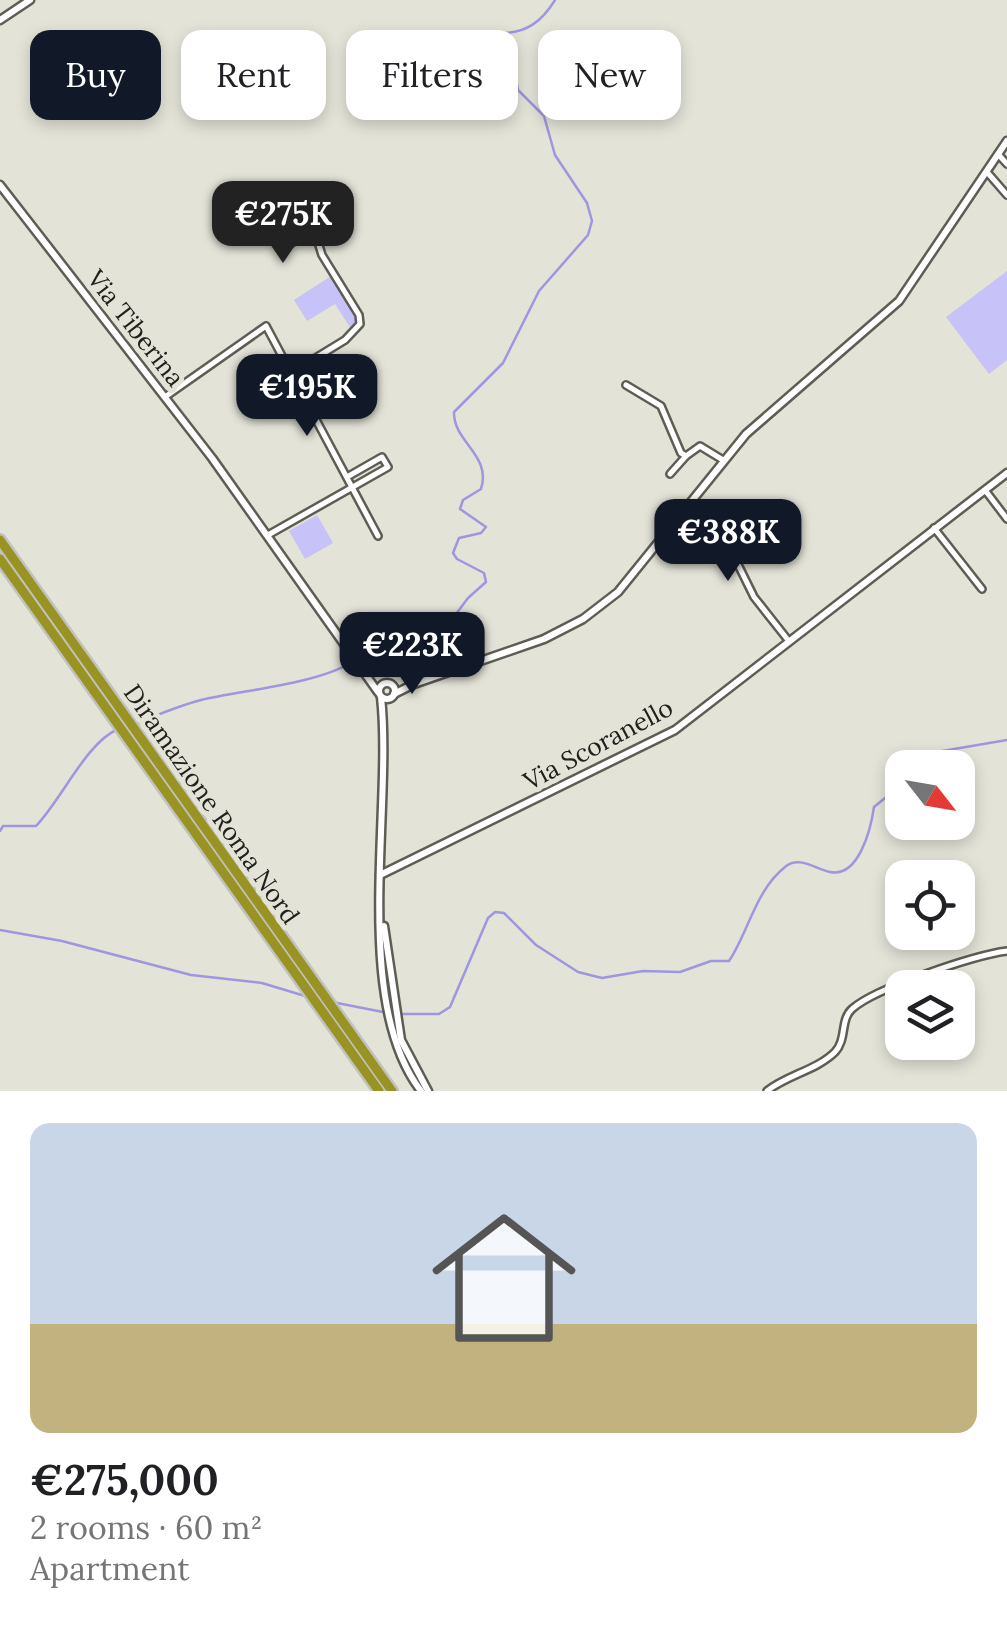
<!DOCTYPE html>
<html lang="en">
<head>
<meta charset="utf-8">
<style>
	body { margin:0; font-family:Lora,serif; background:#f2f2f2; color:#202124; height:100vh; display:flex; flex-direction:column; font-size:38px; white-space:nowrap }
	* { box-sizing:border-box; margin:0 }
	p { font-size:32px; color:#757577 }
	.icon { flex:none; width:55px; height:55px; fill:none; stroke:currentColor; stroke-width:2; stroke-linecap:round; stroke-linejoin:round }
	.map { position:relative; height:1091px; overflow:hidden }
	.side { display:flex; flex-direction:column; background:#fff; flex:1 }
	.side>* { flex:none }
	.top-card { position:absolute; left:30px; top:30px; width:948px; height:90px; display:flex; gap:20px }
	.needle { width:65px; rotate:121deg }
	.tools { position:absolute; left:885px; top:750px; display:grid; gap:20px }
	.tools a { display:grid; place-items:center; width:90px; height:90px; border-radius:20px; background:#fff; box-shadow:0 5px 15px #0003; font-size:50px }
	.price { position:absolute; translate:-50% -85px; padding:0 22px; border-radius:20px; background:#111827; color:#fff; font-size:32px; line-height:65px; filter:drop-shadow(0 2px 5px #0008) }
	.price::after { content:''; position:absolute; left:50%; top:60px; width:30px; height:22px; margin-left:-15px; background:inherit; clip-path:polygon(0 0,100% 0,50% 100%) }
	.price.current { background:#222; color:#fff }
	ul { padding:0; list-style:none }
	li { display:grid; align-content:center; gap:20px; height:530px; padding:0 30px }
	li+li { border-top:2px solid #e0e0e0 }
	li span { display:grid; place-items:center; height:310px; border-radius:20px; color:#555 }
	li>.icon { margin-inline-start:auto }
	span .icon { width:180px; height:180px; fill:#fffc; stroke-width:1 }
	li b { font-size:42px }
	.tag { padding:0 35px; border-radius:20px; background:#fff; box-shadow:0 5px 15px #0003; font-size:35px; line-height:90px }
	.tag.current { background:#111827; color:#fff }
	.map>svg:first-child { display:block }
	.green { fill:#c7c2f7 }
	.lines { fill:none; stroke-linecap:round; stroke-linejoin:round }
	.stream { stroke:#9e96df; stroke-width:2.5 }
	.street-casing { stroke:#5e5d54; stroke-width:10 }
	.secondary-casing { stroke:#5e5d54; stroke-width:11 }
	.highway-casing { stroke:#c1c1bf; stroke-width:14 }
	.street { stroke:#fff; stroke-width:5 }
	.secondary { stroke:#fff; stroke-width:6 }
	.highway { stroke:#999323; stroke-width:9 }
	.labels { text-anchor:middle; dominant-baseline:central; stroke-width:10; stroke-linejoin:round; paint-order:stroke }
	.street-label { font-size:25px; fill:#20201c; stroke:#e3e3d8 }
</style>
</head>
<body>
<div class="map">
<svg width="1007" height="1091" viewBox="0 0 1007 1091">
	<rect width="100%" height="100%" fill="#e3e3d8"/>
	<!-- green -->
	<g class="green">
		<path d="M1007,271V360L989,374L946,317Z"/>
		<path d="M331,276L358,322L351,329L335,304L307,321L294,300Z"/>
		<path d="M317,515L333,543L305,559L289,531Z"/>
	</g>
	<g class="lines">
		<!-- stream -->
		<g class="stream">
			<path d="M359,657L399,636L444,630L468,598L486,582L484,573L457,559L453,553L459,538L481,533L486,527L460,509L463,500L481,489C492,455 453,442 454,412L503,363L539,291L588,235L592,221L587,203L555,155L544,116L518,90L514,67L499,41L502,33C527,33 542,21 555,0"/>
			<path d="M135,724C157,715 178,706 201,700C244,690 317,684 352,662"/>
			<path d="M905,768L919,755L1007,740"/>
			<path d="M0,831L3,826H36C62,799 86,743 118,729"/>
			<path d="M0,930L62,941L191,975L262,983L305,996"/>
			<path d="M332,1002L388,1013"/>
			<path d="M401,1014H439L450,1007L488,918L495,912L504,913L536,945L578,972L602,978L643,971L680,972L711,961H729C749,931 755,891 785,867C799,855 815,869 830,872C859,878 871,828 874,807L896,789L902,772"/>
		</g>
		<defs>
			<g id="street">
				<path d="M998,154L1007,164"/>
				<path d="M987,172L1007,195"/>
				<path d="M267,226L282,248L313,231"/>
				<path d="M291,373L345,340L360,324L359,315L322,255L312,223L298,202"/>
				<path d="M626,385L661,406L681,453L686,456L700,446L723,460"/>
				<path d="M165,397L266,326L378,536"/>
				<path d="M670,474L686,456"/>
				<path d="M985,490L1007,519"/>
				<path d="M689,504L717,522L754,597L788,640"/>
				<path d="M934,528L982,589"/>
				<path d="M268,535L388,467L382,457L347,477"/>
				<path d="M767,1091C787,1075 817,1070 835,1052C847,1039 840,1020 852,1009C875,988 976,955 1007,951"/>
			</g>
			<g id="secondary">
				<path d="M0,20L30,0"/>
				<path d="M0,185L212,458L378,692"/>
				<circle cx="387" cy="691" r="8"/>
				<path d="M394,694L414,684L544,639L583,619L618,592L746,434L899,301L1007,141"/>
				<path d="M381,697C393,808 351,1001 421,1091"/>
				<path d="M380,875L675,730L1007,473"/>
				<path d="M384,926L401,1040L428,1091"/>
			</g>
			<g id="highway">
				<path d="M0,540L392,1091"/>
				<path d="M0,559L379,1091"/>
			</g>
		</defs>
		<!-- street casing -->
		<use href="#street" class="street-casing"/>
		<!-- secondary casing -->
		<use href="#secondary" class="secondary-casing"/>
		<!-- highway casing -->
		<use href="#highway" class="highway-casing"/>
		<!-- street -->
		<use href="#street" class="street"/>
		<!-- secondary -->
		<use href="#secondary" class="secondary"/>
		<!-- highway -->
		<use href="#highway" class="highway"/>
	</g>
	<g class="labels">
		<!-- street labels -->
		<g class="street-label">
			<text transform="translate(136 328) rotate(52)">Via Tiberina</text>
			<text transform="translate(598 744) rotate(-28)">Via Scoranello</text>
			<text transform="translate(212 804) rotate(55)">Diramazione Roma Nord</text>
		</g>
	</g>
</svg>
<div class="tools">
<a><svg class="needle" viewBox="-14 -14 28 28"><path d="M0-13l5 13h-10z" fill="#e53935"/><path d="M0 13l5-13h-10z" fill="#757577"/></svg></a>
<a><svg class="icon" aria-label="locate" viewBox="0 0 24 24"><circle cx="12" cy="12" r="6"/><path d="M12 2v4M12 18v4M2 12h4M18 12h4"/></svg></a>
<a><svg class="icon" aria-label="layers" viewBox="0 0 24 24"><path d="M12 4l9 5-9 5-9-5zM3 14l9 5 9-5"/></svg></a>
</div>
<b class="price current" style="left:283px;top:266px">€275K</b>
<b class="price" style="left:307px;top:439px">€195K</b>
<b class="price" style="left:728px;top:584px">€388K</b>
<b class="price" style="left:412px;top:697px">€223K</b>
<div class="top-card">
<a class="tag current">Buy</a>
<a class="tag">Rent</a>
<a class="tag">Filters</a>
<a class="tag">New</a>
</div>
</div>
<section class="side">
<ul>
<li><span style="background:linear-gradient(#c9d6e8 65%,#c2b280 0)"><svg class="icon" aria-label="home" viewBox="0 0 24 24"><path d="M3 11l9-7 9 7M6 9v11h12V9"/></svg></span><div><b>€275,000</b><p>2 rooms · 60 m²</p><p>Apartment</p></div></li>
</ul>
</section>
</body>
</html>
